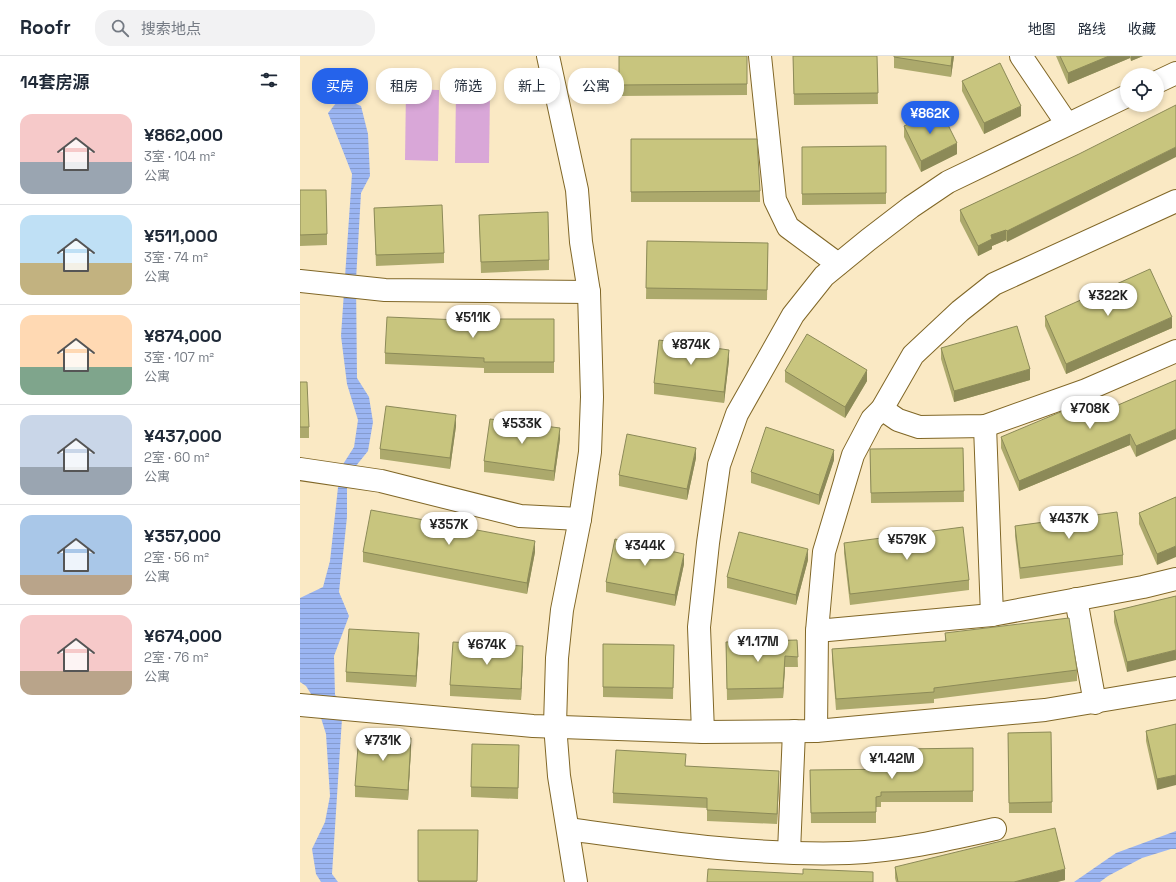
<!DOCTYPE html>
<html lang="zh">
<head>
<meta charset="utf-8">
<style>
	body { margin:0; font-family:"Space Grotesk","Noto Sans SC",sans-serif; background:#f2f2f3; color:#1f2937; height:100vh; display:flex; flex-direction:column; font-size:15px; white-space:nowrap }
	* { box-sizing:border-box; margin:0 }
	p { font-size:13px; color:#747a83 }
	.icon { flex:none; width:22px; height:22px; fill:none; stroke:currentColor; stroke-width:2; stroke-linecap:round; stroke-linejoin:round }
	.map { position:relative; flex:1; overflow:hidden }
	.details { display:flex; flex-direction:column; background:#fff; width:300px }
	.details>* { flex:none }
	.banner { position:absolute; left:12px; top:12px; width:380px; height:36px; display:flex; gap:8px }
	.tools { position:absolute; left:820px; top:12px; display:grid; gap:8px }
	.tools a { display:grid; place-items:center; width:44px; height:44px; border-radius:50%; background:#fff; box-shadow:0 2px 6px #0003; font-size:20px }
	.price { position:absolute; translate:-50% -34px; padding:0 9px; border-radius:14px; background:#fff; color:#222; font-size:13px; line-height:26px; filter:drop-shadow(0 1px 2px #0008) }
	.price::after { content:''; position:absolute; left:50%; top:24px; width:12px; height:9px; margin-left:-6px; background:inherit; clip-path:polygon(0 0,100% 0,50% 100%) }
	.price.selected { background:#2563eb; color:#fff }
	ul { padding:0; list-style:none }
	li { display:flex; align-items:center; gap:12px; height:100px; padding:0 20px }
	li+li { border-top:1px solid #e0e1e3 }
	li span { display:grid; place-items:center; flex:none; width:112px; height:80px; border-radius:12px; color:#555 }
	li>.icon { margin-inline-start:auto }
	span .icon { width:48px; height:48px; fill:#fffc; stroke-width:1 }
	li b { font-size:17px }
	h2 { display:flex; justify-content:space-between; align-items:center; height:48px; padding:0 20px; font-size:17px }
	.tag { padding:0 14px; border-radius:16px; background:#fff; box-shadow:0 2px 6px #0003; font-size:14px; line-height:36px }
	.tag.selected { background:#2563eb; color:#fff }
	header { display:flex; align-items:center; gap:24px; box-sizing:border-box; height:56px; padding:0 20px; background:#fff; border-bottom:1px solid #e0e1e3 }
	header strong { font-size:19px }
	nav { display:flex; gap:22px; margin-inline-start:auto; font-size:14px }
	.search { width:280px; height:36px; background:#f2f2f3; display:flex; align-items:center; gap:10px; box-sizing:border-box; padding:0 14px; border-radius:16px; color:#747a83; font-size:15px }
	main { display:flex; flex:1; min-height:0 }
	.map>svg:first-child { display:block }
	.grass { fill:#d9a7d8 }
	.water { fill:url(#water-rules) }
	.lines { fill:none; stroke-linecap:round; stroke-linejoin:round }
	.minor-casing { stroke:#806727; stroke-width:24 }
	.minor { stroke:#fff; stroke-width:22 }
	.wall { fill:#aca96c }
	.shaded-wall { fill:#8c8a58 }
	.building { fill:#c8c57e; stroke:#8c8a58 }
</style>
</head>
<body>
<header>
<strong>Roofr</strong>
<div class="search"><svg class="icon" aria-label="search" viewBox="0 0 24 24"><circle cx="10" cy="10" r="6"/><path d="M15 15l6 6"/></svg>搜索地点</div>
<nav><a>地图</a><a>路线</a><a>收藏</a></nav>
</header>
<main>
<section class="details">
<h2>14套房源<svg class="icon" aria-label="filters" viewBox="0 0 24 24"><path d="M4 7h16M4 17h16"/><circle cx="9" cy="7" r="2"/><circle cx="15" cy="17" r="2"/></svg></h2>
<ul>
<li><span style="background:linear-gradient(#f6c9c9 60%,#9aa5b1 0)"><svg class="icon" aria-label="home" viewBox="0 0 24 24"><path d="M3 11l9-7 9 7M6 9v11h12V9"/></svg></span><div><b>¥862,000</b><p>3室 · 104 m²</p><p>公寓</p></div></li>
<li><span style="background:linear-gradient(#bfe0f5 60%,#c2b280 0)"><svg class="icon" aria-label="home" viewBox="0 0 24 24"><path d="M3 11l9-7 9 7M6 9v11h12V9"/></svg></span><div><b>¥511,000</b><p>3室 · 74 m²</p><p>公寓</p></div></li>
<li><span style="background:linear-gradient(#ffd9b3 65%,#7fa58c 0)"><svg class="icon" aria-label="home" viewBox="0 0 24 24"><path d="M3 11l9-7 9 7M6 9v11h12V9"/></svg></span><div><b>¥874,000</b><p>3室 · 107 m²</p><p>公寓</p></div></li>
<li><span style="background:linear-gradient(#c9d6e8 65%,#9aa5b1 0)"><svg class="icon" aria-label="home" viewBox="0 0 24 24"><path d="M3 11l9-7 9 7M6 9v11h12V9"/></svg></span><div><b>¥437,000</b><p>2室 · 60 m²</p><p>公寓</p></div></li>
<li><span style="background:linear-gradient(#a9c7e8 75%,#b9a48a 0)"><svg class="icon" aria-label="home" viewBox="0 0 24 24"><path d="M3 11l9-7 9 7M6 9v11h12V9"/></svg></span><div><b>¥357,000</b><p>2室 · 56 m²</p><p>公寓</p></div></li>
<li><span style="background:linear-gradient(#f6c9c9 70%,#b9a48a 0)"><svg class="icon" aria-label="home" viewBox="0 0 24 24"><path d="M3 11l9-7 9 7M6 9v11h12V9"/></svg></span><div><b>¥674,000</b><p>2室 · 76 m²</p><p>公寓</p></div></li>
</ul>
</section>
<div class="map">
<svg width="876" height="826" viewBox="0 0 876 826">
	<defs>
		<pattern id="water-rules" width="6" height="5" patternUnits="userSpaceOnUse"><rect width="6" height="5" fill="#9bb5f2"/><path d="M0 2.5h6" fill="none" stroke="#859bce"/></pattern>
	</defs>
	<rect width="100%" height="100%" fill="#fae9c4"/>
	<!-- grass -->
	<g class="grass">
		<path d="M106,33L139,34L138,105L105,104Z"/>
		<path d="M156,36H190L189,107H155Z"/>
	</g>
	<!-- water -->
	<g class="water">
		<path d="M41,41L61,50L68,78L70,120L61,137L56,224L57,322L69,341L73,366L68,395L47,421V461L39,536L49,560L34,600L35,639L43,647L32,818L38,826H21L16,818L12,793L25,766L30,740L26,678L16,646L6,630L0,626V542L23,531L30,505L40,413L54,391L58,364L47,328L41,280L52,118L28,57Z"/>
		<path d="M876,775V793H871L842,802L808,820L800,826H774L816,797Z"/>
	</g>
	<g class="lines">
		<defs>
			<g id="minor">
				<path d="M248,0L277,134L281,186L289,236L292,341L290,396L280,463L262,554L257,602L255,669L259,720L276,826"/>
				<path d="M460,0L475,144L488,171L538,208"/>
				<path d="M721,0L767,68"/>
				<path d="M857,26L876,17"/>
				<path d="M0,225L85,234L289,236"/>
				<path d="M582,353L598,364L619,371L685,370L786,334L876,295"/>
				<path d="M685,370L692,559"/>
				<path d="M0,413L81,425L220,460L280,463"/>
				<path d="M776,543L795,647"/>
				<path d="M517,575L692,559L843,531L876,523"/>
				<path d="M0,649L233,670L403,676L516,675L745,654L876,632"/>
				<path d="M516,675L517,575L524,496L553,399L572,363L582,353L613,299L660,255L694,228L876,145"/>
				<path d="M403,676L399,571L408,487L419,409L437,358L493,259L524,220L568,184L611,151L648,126L827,40"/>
				<path d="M268,773C362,786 453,800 549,797C598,795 646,784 695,773"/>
				<path d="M489,796L494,675"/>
			</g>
		</defs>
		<!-- minor casing -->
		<use href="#minor" class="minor-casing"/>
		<!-- minor -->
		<use href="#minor" class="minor"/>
	</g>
	<!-- wall -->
	<g class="wall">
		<path d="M319,0H447V39L319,40Z"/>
		<path d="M493,0H577L578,48L494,49Z"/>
		<path d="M594,0H654L651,21L594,12Z"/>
		<path d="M756,0H843L831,5L830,2L768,28Z"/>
		<path d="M662,25L721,60L684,78L662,35Z"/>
		<path d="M604,70L657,98L621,116L604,81Z"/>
		<path d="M331,83L460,135V146H331Z"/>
		<path d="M586,90V148L502,149V91Z"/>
		<path d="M779,98L707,186L706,184L692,190V193L678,200L660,165V154Z"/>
		<path d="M0,134L27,178V189L0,190Z"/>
		<path d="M74,152L144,197V207L76,210Z"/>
		<path d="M179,159L249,204V214L181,217Z"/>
		<path d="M347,185L468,187L467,244L346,243Z"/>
		<path d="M745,260L872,272L766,318L745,270Z"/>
		<path d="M254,263V317H184V312L85,308V297L184,265Z"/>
		<path d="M641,292L730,324L654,346L641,303Z"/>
		<path d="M429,304L424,347L354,338V327Z"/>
		<path d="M485,315L567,325L545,362L485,326Z"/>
		<path d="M876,324L836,401L830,389L719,435L701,392V381L795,359Z"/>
		<path d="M0,326L9,371V382H0Z"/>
		<path d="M156,370L150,413L80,403V393Z"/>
		<path d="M260,383L254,425L184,416V405Z"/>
		<path d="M663,392L664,446L571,447L570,393Z"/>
		<path d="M396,402L387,444L319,430V419Z"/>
		<path d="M534,404L519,449L451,427V416Z"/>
		<path d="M876,441L857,509L839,468V457Z"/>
		<path d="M715,470L823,499V509L720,523L715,480Z"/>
		<path d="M544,487L669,524V534L550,549L544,497Z"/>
		<path d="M63,496H235L227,538L63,506Z"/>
		<path d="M508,504L496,549L427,532V521Z"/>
		<path d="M384,508L375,550L306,536V526Z"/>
		<path d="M876,540L827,616L814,566V555Z"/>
		<path d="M645,577L777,614V625L634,643V647L536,654L532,603V593L645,585Z"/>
		<path d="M497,584L498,611H485L483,642L427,644L426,586Z"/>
		<path d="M119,588L116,631L46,626V616Z"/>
		<path d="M303,588L374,589L373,643L303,641Z"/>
		<path d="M223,601L221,644L150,640V629Z"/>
		<path d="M876,668L857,734L846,685V675Z"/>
		<path d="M751,676L752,757H709L708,677Z"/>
		<path d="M673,692V746H581V751H576V767H511L510,714L602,713Z"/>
		<path d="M111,693L108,744L55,741V730Z"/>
		<path d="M219,700L218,743L171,741V731Z"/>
		<path d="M386,710L479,725L477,768L407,765V752L313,747V737Z"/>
		<path d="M118,774H178L177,826H118Z"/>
		<path d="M595,811L765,824L757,826H596L595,822Z"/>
	</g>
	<!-- shaded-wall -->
	<g class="shaded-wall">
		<path d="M652,0H654L651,21V10Z"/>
		<path d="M809,0H830V2L768,28V17Z"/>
		<path d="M831,0H843L831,5Z"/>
		<path d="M721,50V60L684,78V67Z"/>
		<path d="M657,87V98L621,116V105Z"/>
		<path d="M876,91V101L707,186V175Z"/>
		<path d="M706,174V184L692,190V193L678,200V190L691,179Z"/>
		<path d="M872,261V272L766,318V308Z"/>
		<path d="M429,294V304L424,347V336Z"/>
		<path d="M730,313V324L654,346V335Z"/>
		<path d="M567,314V325L545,362V351Z"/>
		<path d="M156,359V370L150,413V402Z"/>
		<path d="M260,372V383L254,425V415Z"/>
		<path d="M876,373V383L836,401V390Z"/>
		<path d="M830,378V389L719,435V425Z"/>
		<path d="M396,392V402L387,444V433Z"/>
		<path d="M534,394V404L519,449V439Z"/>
		<path d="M235,485V496L227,538V527Z"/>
		<path d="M876,490V501L857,509V498Z"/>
		<path d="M508,493V504L496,549V539Z"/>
		<path d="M384,498V508L375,550V539Z"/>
		<path d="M119,577V588L116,631V620Z"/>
		<path d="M223,590V601L221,644V633Z"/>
		<path d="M876,594V604L827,616V606Z"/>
		<path d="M485,600V611L483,642V632Z"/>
		<path d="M111,682V693L108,744V734Z"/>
		<path d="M479,715V725L477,768V758Z"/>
		<path d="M876,719V729L857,734V723Z"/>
		<path d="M765,813V824L757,826H714Z"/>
	</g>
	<!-- building -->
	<g class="building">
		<path d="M319,0H447V28L319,29Z"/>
		<path d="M493,0H577L578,37L494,38Z"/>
		<path d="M594,0H652L651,10L594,1Z"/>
		<path d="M760,0H809L768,17Z"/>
		<path d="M700,7L721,50L684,67L662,25Z"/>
		<path d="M876,49V91L707,175L706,174L691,179L692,183L678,190L660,154L779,98Z"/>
		<path d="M640,53L657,87L621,105L604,70Z"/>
		<path d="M331,83H457L460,135L331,136Z"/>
		<path d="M586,90V137L502,138V91Z"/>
		<path d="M0,134H26L27,178L0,179Z"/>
		<path d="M142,149L144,197L76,199L74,152Z"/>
		<path d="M248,156L249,204L181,206L179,159Z"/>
		<path d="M347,185L468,187L467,234L346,232Z"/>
		<path d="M850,213L872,261L766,308L745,260Z"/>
		<path d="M87,261L184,265V263H254V306H184V302L85,297Z"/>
		<path d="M717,270L730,313L654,335L641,292Z"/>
		<path d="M507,278L567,314L545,351L485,315Z"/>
		<path d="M359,284L429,294L424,336L354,327Z"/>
		<path d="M876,324V373L836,390L830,378L719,425L701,381L789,344L795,359Z"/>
		<path d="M0,326H7L9,371H0Z"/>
		<path d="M86,350L156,359L150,402L80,393Z"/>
		<path d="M190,363L260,372L254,415L184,405Z"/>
		<path d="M466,371L534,394L519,439L451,416Z"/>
		<path d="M327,378L396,392L387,433L319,419Z"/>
		<path d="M663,392L664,435L571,437L570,393Z"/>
		<path d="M876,441V490L857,498L839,457Z"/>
		<path d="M71,454L235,485L227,527L63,496Z"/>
		<path d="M817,456L823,499L720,512L715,470Z"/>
		<path d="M663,471L669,524L550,538L544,487Z"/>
		<path d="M439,476L508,493L496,539L427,521Z"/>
		<path d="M315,483L384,498L375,539L306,526Z"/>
		<path d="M876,540V594L827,606L814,555Z"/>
		<path d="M769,562L777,614L634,632V636L536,643L532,593L646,585L645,577Z"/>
		<path d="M49,573L119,577L116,620L46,616Z"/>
		<path d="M497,584L498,601L485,600L483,632L427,633L426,586Z"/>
		<path d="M153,586L223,590L221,633L150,629Z"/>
		<path d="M303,588L374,589L373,632L303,631Z"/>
		<path d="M876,668V719L857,723L846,675Z"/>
		<path d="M751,676L752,746L709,747L708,677Z"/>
		<path d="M59,678L111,682L108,734L55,730Z"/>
		<path d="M172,688L219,689L218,732L171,731Z"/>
		<path d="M673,692V735L581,736V740L576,741V756L511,757L510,714L603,713L602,693Z"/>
		<path d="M316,694L386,698L385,710L479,715L477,758L407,754V742L313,737Z"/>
		<path d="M755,772L765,813L714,826H598L595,811Z"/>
		<path d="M118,774H178L177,825H118Z"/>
		<path d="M408,813L503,818V813L573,816V826H407Z"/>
	</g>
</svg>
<div class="tools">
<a><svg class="icon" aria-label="locate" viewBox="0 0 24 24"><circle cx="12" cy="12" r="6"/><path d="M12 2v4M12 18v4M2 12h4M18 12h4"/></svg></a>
</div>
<b class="price selected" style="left:630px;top:79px">¥862K</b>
<b class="price" style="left:808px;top:261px">¥322K</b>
<b class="price" style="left:173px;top:283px">¥511K</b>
<b class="price" style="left:391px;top:310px">¥874K</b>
<b class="price" style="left:790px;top:374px">¥708K</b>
<b class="price" style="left:222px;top:389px">¥533K</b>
<b class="price" style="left:769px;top:484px">¥437K</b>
<b class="price" style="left:149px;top:490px">¥357K</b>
<b class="price" style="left:607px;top:505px">¥579K</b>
<b class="price" style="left:345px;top:511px">¥344K</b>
<b class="price" style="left:458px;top:607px">¥1.17M</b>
<b class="price" style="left:187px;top:610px">¥674K</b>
<b class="price" style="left:83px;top:706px">¥731K</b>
<b class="price" style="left:592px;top:724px">¥1.42M</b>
<div class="banner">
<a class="tag selected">买房</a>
<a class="tag">租房</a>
<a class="tag">筛选</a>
<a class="tag">新上</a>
<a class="tag">公寓</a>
</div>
</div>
</main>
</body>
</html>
